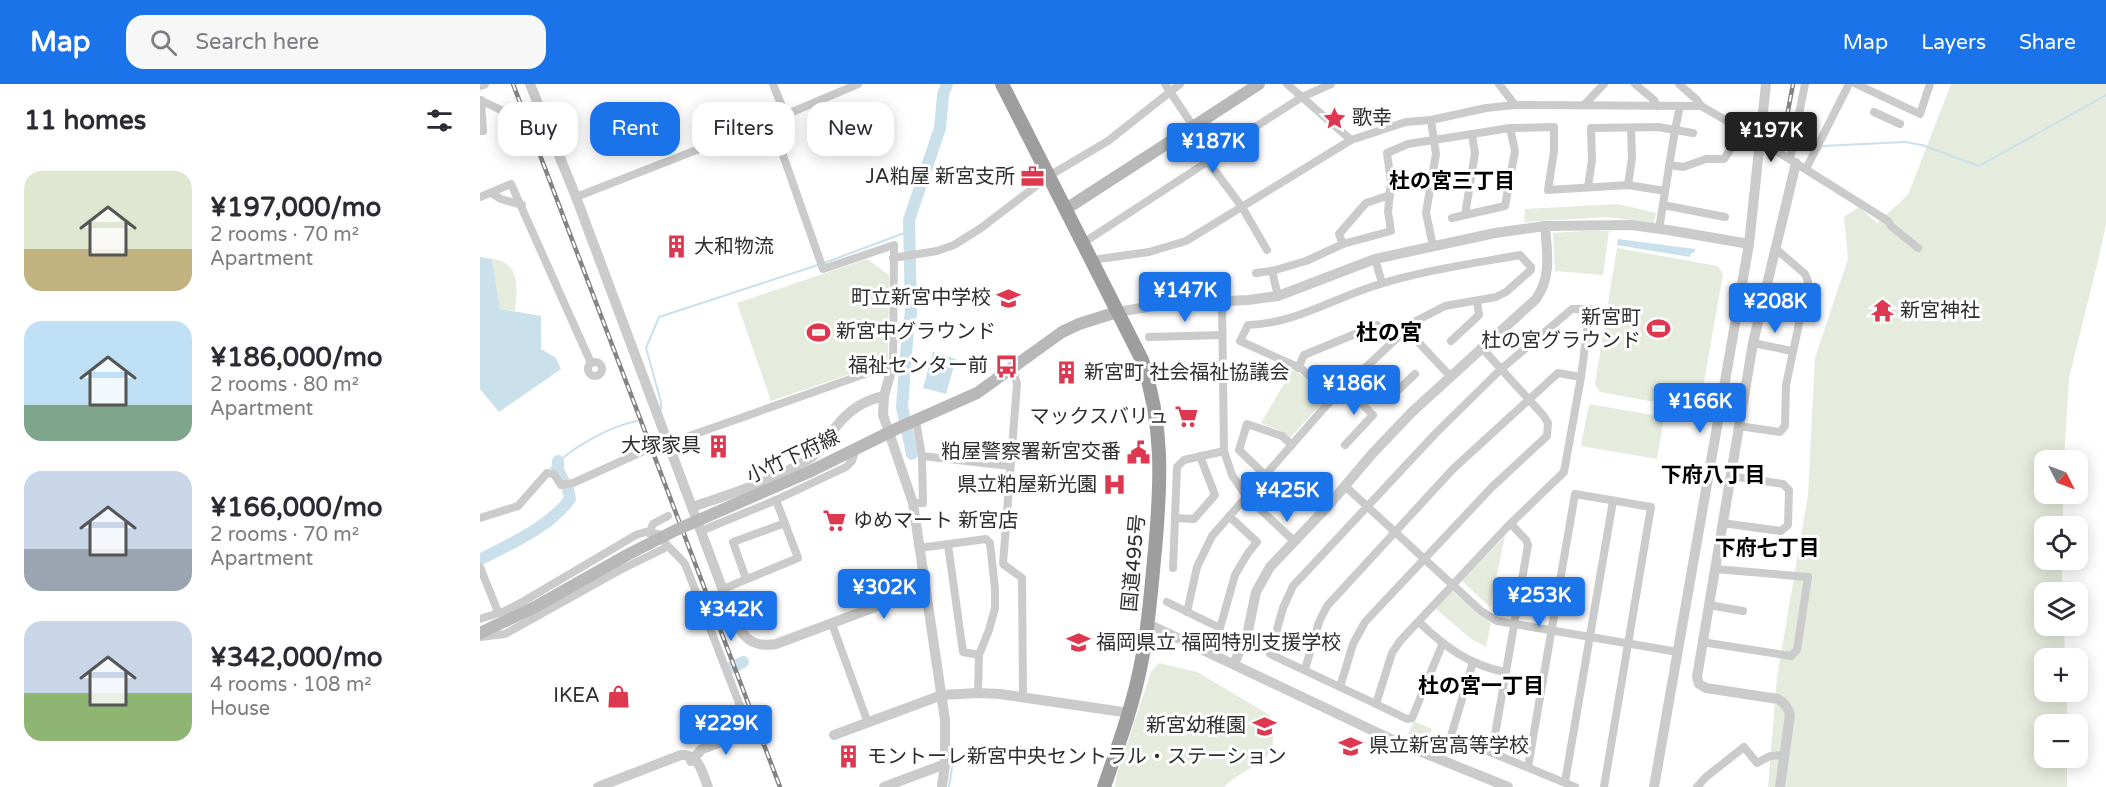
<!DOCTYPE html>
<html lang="en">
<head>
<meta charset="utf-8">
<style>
	body { margin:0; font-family:"Varela Round","Noto Sans JP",sans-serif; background:#f7f7f7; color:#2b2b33; height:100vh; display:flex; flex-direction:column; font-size:22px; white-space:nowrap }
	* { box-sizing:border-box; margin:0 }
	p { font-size:20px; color:#7c7c81 }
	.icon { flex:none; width:33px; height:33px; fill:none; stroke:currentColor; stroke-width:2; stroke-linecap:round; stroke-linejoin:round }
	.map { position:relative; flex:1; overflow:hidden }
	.panel { display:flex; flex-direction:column; background:#fff; width:480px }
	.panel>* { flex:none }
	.top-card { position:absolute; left:18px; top:18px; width:570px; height:54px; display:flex; gap:12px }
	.needle { width:39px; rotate:132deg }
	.tools { position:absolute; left:1554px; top:366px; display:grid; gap:12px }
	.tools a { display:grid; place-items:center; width:54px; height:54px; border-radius:12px; background:#fff; box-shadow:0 3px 15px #0003; font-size:30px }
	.price { position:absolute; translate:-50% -51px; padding:0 14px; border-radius:6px; background:#1a73e8; color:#fff; font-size:20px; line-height:39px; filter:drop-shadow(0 2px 3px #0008) }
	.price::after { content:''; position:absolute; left:50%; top:36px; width:18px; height:14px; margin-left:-9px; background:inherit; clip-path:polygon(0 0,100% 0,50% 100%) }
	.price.selected { background:#222; color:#fff }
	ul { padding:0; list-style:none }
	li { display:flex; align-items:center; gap:18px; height:150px; padding:0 24px }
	li span { display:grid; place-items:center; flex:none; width:168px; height:120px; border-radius:18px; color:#555 }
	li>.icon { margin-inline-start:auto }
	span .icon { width:72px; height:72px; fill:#fffc; stroke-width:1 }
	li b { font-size:26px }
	h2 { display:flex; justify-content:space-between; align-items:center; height:72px; padding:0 24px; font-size:26px }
	.chip { padding:0 21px; border-radius:18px; background:#fff; box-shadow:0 3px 15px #0003; font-size:21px; line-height:54px }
	.chip.selected { background:#1a73e8; color:#fff }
	header { display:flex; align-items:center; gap:36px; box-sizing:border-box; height:84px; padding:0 30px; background:#1a73e8; color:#fff }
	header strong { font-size:28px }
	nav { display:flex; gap:33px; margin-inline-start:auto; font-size:21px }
	.search { width:420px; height:54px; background:#f7f7f7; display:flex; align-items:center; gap:15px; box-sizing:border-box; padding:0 21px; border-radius:18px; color:#7c7c81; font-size:22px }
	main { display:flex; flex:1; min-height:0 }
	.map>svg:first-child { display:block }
	.green { fill:#e5ebdd }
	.water { fill:#cae0ea }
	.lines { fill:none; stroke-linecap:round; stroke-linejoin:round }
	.stream { stroke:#cae0ea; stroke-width:2 }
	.river { stroke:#cae0ea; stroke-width:12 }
	.minor-tunnel { stroke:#d5d5d5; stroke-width:8; stroke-dasharray:8 4; stroke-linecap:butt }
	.minor { stroke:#cbcbcb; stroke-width:8 }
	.tertiary { stroke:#cbcbcb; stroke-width:10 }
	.secondary { stroke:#b8b8b8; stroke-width:12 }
	.trunk { stroke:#9e9e9e; stroke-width:14 }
	.rail-casing { stroke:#838383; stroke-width:4.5 }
	.rail { stroke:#fff; stroke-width:2; stroke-dasharray:7; stroke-linecap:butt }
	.secondary-bridge { stroke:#b8b8b8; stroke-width:12 }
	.labels { text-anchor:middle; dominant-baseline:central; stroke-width:6; stroke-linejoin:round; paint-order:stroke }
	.poi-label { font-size:20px; fill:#2e2e2e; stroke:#fff; text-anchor:end }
	.street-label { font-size:20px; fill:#2e2e2e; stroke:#fff }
	.neighbourhood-label { font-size:21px; font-weight:bold; fill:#000; stroke:#fff }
	.quarter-label { font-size:22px; font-weight:bold; fill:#000; stroke:#fff }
</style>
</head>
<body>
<header>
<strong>Map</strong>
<div class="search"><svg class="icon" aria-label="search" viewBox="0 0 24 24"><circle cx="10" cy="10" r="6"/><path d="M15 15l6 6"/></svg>Search here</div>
<nav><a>Map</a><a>Layers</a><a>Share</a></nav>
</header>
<main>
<section class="panel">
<h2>11 homes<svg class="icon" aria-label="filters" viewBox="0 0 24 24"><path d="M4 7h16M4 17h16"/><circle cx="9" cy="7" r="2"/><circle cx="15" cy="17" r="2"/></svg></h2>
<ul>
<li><span style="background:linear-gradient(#dfe7d0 65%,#c2b280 0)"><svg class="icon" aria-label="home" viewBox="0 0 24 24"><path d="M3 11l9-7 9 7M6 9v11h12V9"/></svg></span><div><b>¥197,000/mo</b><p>2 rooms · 70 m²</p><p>Apartment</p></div></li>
<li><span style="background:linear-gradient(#bfe0f5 70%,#7fa58c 0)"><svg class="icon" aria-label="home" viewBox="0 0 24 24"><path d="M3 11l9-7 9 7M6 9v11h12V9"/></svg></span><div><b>¥186,000/mo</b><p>2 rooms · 80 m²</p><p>Apartment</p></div></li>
<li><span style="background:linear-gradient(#c9d6e8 65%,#9aa5b1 0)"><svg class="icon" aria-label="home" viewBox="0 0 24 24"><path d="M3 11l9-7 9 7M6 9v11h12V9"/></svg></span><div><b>¥166,000/mo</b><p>2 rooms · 70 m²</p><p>Apartment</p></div></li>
<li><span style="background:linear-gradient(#c9d6e8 60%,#8fb573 0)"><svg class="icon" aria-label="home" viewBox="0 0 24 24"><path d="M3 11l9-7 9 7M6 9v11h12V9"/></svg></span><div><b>¥342,000/mo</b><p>4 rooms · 108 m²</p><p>House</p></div></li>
</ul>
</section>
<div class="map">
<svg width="1626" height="703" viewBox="0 0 1626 703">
	<rect width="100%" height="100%" fill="#fff"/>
	<!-- green -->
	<g class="green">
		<path d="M1471,0H1626V139L1619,173L1589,294L1584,376H1564V410H1583V442H1564V476H1582V508H1564V542H1584L1585,574H1564V608H1586L1588,640H1564V674H1587V703H1288L1297,593L1328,411L1335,274L1368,175L1364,133L1379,123L1397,139L1428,111Z"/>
		<path d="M1138,120L1176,129L1174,139L1126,133L1044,138L1045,125Z"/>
		<path d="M1103,147H1129L1123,191L1075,187L1073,149Z"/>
		<path d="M1137,164L1238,182L1243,190L1219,326L1120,308L1115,300Z"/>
		<path d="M12,175C41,178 37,205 35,227L20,225Z"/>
		<path d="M387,175L409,191L408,277L291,317L257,219Z"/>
		<path d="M812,286C827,291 834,305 843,318L810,354L801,347L781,339Z"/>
		<path d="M1109,320L1184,333L1177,375L1101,362Z"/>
		<path d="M1025,452L1010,523L982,497Z"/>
		<path d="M972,507L1011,539L1006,563L991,555L955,524Z"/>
		<path d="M679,579L717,588L788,630C796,642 796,664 784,675C771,685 756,691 744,703H635L637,690L671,588Z"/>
		<path d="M934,637L952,645L945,660L927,652Z"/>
	</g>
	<!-- water -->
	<g class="water">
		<path d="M1138,155L1215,165L1214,169H1211L1210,173L1137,161Z"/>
		<path d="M0,173L12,175L20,225L61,232V265L76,274L81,285L19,328L0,305Z"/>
		<path d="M453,268L476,275L466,310L443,304Z"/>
	</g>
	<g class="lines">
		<!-- stream -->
		<g class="stream">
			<path d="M1341,64L1342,62L1425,58L1442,61L1499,82L1626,11"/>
			<path d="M344,179L427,148"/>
			<path d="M181,325V318L166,264L179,233L338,181"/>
			<path d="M71,384C92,364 129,342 157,337"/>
			<path d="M469,703L473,677"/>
		</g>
		<!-- river -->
		<g class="river">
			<path d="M432,370L422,323L428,245L431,229L429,136L460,44L463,11L467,0"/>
			<path d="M78,377V386L84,398"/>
			<path d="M3,474C34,458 69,443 90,415L88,406"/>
			<path d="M250,584L263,578"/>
		</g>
		<!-- minor-tunnel -->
		<path class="minor-tunnel" d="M166,366L201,355"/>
		<!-- minor -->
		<g class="minor">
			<path d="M293,0L305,30"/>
			<path d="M685,0L713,42"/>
			<path d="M807,0L871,56"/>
			<path d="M1019,0L1035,21"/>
			<path d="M1155,0L1174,16L1177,22"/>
			<path d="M1199,0L1217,16L1221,22"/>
			<path d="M1376,0L1440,30L1450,0"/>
			<path d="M0,16L21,26L28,33"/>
			<path d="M1104,21L1124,0"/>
			<path d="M1200,22L1195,46L1213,49"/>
			<path d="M1394,28L1420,40"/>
			<path d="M951,36L956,70L946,129L953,162"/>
			<path d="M0,47H3L1,16"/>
			<path d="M705,47L762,123L787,166"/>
			<path d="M992,51L995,69L985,131L1025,122L1035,67L1030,44"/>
			<path d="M1310,75L1325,0"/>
			<path d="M1189,81L1203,83L1226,75H1244L1263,46"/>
			<path d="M1326,85L1369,0"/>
			<path d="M1148,101L1152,74L1151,44"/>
			<path d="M1108,103L1112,76L1111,44L1178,43L1195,46L1179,145"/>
			<path d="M11,109L21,115L42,121"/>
			<path d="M0,113L31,100L111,279"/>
			<path d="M96,113L291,37L378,0"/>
			<path d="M1183,121L1245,133"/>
			<path d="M972,134L985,131"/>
			<path d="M603,159L724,80L728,73L822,13L851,0"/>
			<path d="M863,160L859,150L886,119L910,111"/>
			<path d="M413,174L457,167L474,161L501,144L569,92L628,57L700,0"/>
			<path d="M895,175L902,199"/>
			<path d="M613,178L619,175L669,168L706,157L871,56L926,38L951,36L1006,24L1035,21L1221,22L1263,46L1408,137L1411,142L1438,164"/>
			<path d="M776,189L792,187"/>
			<path d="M798,212L792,187L826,177L863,160L911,147L908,128L911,98L907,69L928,60L1030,44L1074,43V67L1068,106L1148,101L1185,107"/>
			<path d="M742,217L744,367L752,391L766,412L814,457"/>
			<path d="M1092,225H1110L1101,293L1084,388L1028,442L920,557L912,569L896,620L790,570L803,524L813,502L956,349L1020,286Z"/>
			<path d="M926,245L970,292"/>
			<path d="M669,253L742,251"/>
			<path d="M971,257L999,231L997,218"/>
			<path d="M1273,259L1312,267"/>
			<circle cx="115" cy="285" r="7"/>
			<path d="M888,281L915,309L935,290"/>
			<path d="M818,284L824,271L897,241L913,257"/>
			<path d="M533,285L537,300L523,480L542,494L543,614"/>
			<path d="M1259,342L1300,348L1305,342L1306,301L1328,197L1325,190L1295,164"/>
			<path d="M201,355L413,280L414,161L343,185L291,37"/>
			<path d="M865,361L893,331L865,303"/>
			<path d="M442,372L530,382"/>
			<path d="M785,391L759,366L767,340L802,352L812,361"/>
			<path d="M779,398L808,426L833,398"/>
			<path d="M865,402L1001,527L1017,537L1198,568"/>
			<path d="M433,419H443L442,372L436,337"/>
			<path d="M0,434L38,422L67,389L74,390L81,401L93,399L166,366"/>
			<path d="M695,434L714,435L735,411L720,372"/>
			<path d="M1242,439L1301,447L1308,441L1309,406L1303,400L1250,392"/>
			<path d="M221,447L296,416L366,383L372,377L376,365"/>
			<path d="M169,449L173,440L188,432"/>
			<path d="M468,461L483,568L499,571"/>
			<path d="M439,464L506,455L510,459L515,505V524L509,546L499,571L498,609"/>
			<path d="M0,483L18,528"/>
			<path d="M693,484L697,383L704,376L744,367"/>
			<path d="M266,495L253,458L305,439"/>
			<path d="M243,505L318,474L296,416"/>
			<path d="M687,518L740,544L755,491L768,469L777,458L749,432"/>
			<path d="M1229,521L1263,527"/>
			<path d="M707,528L717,483L732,452L851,316L934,238L965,222L1016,213L1026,208L1051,186V183L1040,171C990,180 939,187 891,203C851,216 812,240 768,241L760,257L822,285L833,296L840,310L849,319"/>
			<path d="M0,535L25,527L44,517L156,451L165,448L178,450C186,462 196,469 205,480L266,637L267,645L263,650"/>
			<path d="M939,538C965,563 989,581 1025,588"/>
			<path d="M352,540L388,639"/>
			<path d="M0,553L25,550L140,486L187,463"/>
			<path d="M1222,558L1311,572L1317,566L1328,493L1235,485"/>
			<path d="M993,578L971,652L1095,703"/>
			<path d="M825,585L839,538L847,522L973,385L1078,289L1101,293"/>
			<path d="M860,603L873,560L885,538L1012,403L1067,352L1068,339L1063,331L1001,263"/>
			<path d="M896,620L927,635L932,634L962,561"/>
			<path d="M1012,668L1048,461L1046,456L1031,440"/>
			<path d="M1048,683L1095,410L1171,423L1124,703"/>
			<path d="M1085,698L1133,417"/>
			<path d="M1217,703L1226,693L1264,663L1277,679L1290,672L1304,671"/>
		</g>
		<!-- tertiary -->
		<g class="tertiary">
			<path d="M50,0L96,113L250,525C260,548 267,565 296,560L446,504"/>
			<path d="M0,1L4,0"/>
			<path d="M637,228L686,220L768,216L798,212L895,175L1015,149L1065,142L1151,141L1188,146L1269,160"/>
			<path d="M413,280L404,312L403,331L433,419L465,636V680L462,703"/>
			<path d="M212,423C249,411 300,394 332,373C342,366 348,355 355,344C367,328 384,316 404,312"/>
			<path d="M668,540L917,658L1028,703"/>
			<path d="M754,580L768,547L776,508L790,483L848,422L892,370L932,328L1056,215C1072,192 1067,168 1065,142"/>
			<path d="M354,651L462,611L498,609L520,610L650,629"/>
			<path d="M211,677L222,665L263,650"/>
			<path d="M118,703L201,671C219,670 222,688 228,703"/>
			<path d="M404,703L465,680"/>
			<path d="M1174,703L1269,160L1286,0"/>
			<path d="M1300,703L1310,631C1308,623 1305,619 1298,615L1226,604L1219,600L1217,593L1273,259L1316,79"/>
		</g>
		<!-- secondary -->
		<g class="secondary">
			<path d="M586,125L779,0"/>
			<path d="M329,388L418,344L497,309L582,248L599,240L637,228"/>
			<path d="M0,549L55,523"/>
		</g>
		<!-- trunk -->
		<path class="trunk" d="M522,0L662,276C684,343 681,398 675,466C671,504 669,543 661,580C653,622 638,662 624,703"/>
		<defs>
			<g id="rail">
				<path d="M33,0L300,703"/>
				<path d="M1302,59L1313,0"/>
			</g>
		</defs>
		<!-- rail casing -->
		<use href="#rail" class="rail-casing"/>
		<!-- rail -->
		<use href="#rail" class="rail"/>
		<!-- secondary-bridge -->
		<path class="secondary-bridge" d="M55,523L147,471L196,446L329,388"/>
	</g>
	<!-- icons -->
	<defs>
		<symbol id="sight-bare" viewBox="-9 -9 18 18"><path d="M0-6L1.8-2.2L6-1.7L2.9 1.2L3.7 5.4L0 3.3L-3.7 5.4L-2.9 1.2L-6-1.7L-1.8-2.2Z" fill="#de3851" stroke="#fff" stroke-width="2.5" paint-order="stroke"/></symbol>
		<symbol id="office-bare" viewBox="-9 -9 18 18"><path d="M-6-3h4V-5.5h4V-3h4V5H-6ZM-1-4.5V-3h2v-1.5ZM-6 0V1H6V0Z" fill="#de3851" stroke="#fff" stroke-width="2.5" paint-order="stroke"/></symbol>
		<symbol id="building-bare" viewBox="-9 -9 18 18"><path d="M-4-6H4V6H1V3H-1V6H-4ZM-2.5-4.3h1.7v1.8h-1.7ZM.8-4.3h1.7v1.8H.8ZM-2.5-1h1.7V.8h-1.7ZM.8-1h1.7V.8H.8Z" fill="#de3851" stroke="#fff" stroke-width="2.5" paint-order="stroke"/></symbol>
		<symbol id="school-bare" viewBox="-9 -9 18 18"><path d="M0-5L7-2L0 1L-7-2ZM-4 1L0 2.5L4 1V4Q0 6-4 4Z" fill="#de3851" stroke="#fff" stroke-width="2.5" paint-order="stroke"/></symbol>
		<symbol id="temple-bare" viewBox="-9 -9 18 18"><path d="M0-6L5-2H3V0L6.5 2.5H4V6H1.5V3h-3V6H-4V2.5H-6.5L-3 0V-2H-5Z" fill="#de3851" stroke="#fff" stroke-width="2.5" paint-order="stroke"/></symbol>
		<symbol id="stadium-bare" viewBox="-9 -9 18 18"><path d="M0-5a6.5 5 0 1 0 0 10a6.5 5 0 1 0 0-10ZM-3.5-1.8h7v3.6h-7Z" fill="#de3851" stroke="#fff" stroke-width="2.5" paint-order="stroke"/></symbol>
		<symbol id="bus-bare" viewBox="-9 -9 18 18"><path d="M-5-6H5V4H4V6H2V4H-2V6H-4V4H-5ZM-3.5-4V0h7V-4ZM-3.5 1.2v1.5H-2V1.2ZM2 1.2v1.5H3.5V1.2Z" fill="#de3851" stroke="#fff" stroke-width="2.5" paint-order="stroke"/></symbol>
		<symbol id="supermarket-bare" viewBox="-9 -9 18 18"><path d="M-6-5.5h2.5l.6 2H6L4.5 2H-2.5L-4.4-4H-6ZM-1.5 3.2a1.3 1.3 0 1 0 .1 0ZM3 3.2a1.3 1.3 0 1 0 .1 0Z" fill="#de3851" stroke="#fff" stroke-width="2.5" paint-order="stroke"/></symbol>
		<symbol id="civic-bare" viewBox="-9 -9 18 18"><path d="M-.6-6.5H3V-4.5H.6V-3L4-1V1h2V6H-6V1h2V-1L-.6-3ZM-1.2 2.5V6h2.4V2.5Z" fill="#de3851" stroke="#fff" stroke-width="2.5" paint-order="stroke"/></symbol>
		<symbol id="hospital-bare" viewBox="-9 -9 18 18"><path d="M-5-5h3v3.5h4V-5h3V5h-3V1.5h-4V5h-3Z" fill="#de3851" stroke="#fff" stroke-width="2.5" paint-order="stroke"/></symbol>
		<symbol id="shop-bare" viewBox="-9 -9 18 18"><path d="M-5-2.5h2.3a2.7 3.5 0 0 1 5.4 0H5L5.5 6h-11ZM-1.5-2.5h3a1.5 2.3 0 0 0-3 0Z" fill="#de3851" stroke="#fff" stroke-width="2.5" paint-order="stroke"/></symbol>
	</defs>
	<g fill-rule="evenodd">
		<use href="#sight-bare" x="838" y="18" width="33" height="33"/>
		<use href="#office-bare" x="536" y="76" width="33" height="33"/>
		<use href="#building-bare" x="180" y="146" width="33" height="33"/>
		<use href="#school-bare" x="512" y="198" width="33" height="33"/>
		<use href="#temple-bare" x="1386" y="210" width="33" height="33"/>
		<use href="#stadium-bare" x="1162" y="228" width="33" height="33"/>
		<use href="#stadium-bare" x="322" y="232" width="33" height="33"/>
		<use href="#bus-bare" x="510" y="266" width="33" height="33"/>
		<use href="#building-bare" x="570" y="272" width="33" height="33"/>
		<use href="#supermarket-bare" x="690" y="316" width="33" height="33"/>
		<use href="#building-bare" x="222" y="346" width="33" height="33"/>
		<use href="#civic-bare" x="642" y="352" width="33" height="33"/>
		<use href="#hospital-bare" x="618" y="384" width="33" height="33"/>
		<use href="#supermarket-bare" x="338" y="420" width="33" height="33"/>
		<use href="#school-bare" x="582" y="542" width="33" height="33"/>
		<use href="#shop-bare" x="122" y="596" width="33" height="33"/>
		<use href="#school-bare" x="768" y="626" width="33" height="33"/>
		<use href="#school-bare" x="854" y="646" width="33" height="33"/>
		<use href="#building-bare" x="352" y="656" width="33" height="33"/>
	</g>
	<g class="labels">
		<!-- poi labels -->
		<g class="poi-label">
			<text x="872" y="34" text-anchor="start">歌幸</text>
			<text x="535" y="93">JA粕屋 新宮支所</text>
			<text x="214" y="163" text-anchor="start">大和物流</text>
			<text x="511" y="214">町立新宮中学校</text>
			<text x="1420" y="227" text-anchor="start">新宮神社</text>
			<text x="1161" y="234">新宮町<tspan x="1161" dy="23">杜の宮グラウンド</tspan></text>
			<text x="356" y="248" text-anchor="start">新宮中グラウンド</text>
			<text x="508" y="282">福祉センター前</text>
			<text x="604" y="289" text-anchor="start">新宮町 社会福祉協議会</text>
			<text x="689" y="333">マックスバリュ</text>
			<text x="221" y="362">大塚家具</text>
			<text x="641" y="368">粕屋警察署新宮交番</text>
			<text x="617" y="401">県立粕屋新光園</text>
			<text x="373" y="437" text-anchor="start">ゆめマート 新宮店</text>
			<text x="616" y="559" text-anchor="start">福岡県立 福岡特別支援学校</text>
			<text x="120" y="612">IKEA</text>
			<text x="766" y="642">新宮幼稚園</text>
			<text x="889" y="662" text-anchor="start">県立新宮高等学校</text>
			<text x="387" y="673" text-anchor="start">モントーレ新宮中央セントラル・ステーション</text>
		</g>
		<!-- street labels -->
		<g class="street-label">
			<text transform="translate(313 373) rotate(-25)">小竹下府線</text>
			<text transform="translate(654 479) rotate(-85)">国道495号</text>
		</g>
		<!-- neighbourhood labels -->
		<g class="neighbourhood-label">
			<text x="972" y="97">杜の宮三丁目</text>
			<text x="1233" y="391">下府八丁目</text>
			<text x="1287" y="464">下府七丁目</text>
			<text x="1001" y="602">杜の宮一丁目</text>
		</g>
		<!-- quarter labels -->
		<g class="quarter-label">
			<text x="909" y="249">杜の宮</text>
		</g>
	</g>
</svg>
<div class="tools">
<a><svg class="needle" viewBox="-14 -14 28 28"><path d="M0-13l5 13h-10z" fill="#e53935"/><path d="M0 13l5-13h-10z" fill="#7c7c81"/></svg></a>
<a><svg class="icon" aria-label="locate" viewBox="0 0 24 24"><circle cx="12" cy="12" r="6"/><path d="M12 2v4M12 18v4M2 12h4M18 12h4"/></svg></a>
<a><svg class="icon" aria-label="layers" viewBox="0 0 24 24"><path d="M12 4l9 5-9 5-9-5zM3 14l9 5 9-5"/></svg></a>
<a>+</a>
<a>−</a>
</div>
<b class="price selected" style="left:1291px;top:79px">¥197K</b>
<b class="price" style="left:733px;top:90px">¥187K</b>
<b class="price" style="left:705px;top:239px">¥147K</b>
<b class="price" style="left:1295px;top:250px">¥208K</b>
<b class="price" style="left:874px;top:332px">¥186K</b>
<b class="price" style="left:1220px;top:350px">¥166K</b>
<b class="price" style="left:807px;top:439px">¥425K</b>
<b class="price" style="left:404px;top:536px">¥302K</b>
<b class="price" style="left:1059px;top:544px">¥253K</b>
<b class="price" style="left:251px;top:558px">¥342K</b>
<b class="price" style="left:246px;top:672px">¥229K</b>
<div class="top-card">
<a class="chip">Buy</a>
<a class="chip selected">Rent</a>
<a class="chip">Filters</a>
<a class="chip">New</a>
</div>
</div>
</main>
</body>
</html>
